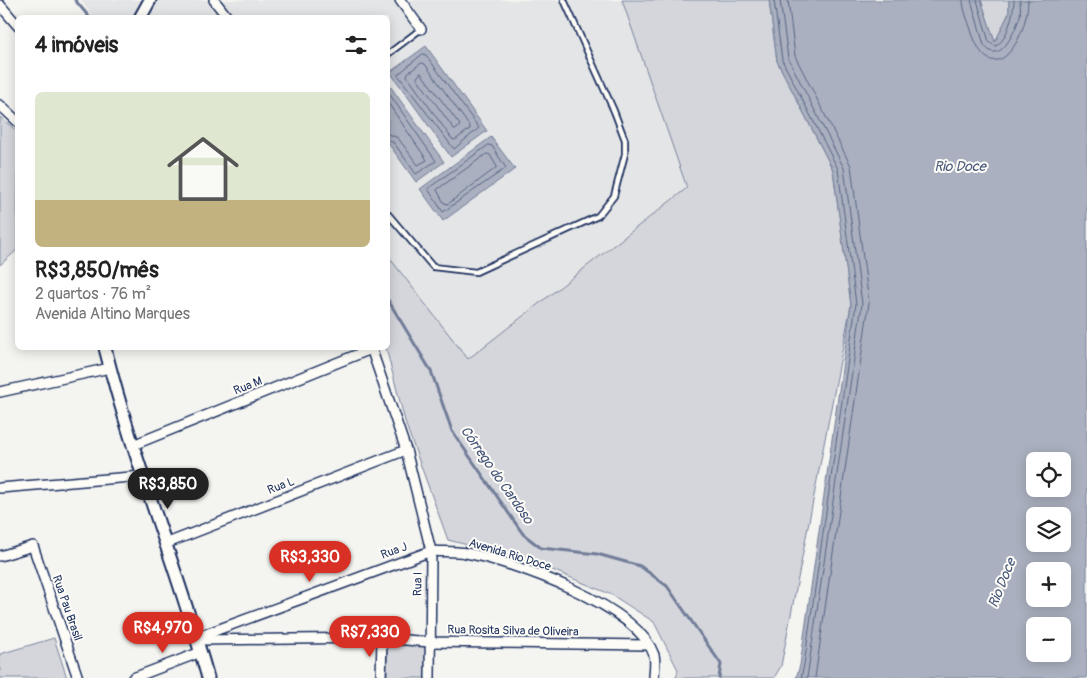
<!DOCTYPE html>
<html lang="pt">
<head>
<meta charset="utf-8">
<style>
	body { margin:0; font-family:Pangolin,sans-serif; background:#f2f2f2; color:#222; height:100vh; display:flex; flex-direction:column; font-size:19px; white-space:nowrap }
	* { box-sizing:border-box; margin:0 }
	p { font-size:16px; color:#767676 }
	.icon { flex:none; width:28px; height:28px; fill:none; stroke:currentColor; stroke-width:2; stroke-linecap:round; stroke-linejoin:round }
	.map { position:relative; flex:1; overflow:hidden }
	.details { position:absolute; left:15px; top:15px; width:375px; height:335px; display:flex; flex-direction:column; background:#fff; border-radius:8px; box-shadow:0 2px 12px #0003 }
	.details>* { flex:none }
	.tools { position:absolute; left:1026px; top:452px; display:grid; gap:10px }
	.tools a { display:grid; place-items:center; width:45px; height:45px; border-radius:8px; background:#fff; box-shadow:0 2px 12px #0003; font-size:25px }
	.price { position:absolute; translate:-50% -42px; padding:0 11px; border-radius:18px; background:#d93025; color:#fff; font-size:16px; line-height:32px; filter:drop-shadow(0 1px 2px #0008) }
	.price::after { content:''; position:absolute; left:50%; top:30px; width:15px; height:11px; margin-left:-8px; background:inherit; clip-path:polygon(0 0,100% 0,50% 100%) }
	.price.current { background:#222; color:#fff }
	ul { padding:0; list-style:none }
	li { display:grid; align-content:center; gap:10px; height:265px; padding:0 20px }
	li+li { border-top:1px solid #e0e0e0 }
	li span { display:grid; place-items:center; height:155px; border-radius:8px; color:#555 }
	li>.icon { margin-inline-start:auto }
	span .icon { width:90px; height:90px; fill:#fffc; stroke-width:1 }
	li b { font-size:21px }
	h2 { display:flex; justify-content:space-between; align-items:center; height:60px; padding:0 20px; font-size:21px }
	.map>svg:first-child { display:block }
	.built { fill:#e4e5e6 }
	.green { fill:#d4d6db; stroke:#78829c }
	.water { fill:#aab0bf; stroke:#717c98; fill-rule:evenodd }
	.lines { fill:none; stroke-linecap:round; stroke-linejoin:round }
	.shore { stroke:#546385; stroke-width:1 }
	.stream { stroke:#717c98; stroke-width:3 }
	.lane-casing { stroke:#1b2f5e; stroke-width:8 }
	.street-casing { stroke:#1b2f5e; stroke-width:12 }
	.secondary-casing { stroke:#1b2f5e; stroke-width:15 }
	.lane { stroke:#fdfcf7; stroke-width:4.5 }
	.street { stroke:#fdfcf7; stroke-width:9 }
	.secondary { stroke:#fdfcf7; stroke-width:11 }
	.labels { text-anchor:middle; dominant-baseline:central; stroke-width:4; stroke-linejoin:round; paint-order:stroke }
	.street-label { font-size:12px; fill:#1b2f5e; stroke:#fdfcf7 }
	.water-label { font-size:14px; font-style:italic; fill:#46567b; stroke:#fdfcf7 }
</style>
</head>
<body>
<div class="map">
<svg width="1087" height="678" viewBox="0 0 1087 678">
	<rect width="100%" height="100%" fill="#f4f4f1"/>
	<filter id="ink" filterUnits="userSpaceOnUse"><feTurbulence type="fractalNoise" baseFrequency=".02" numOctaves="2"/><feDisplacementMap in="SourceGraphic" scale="10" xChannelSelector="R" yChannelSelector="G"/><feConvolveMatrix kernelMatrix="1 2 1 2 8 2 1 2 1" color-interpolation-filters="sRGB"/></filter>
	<g filter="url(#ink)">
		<!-- built -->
		<path class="built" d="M81,0H622L687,188L468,360L388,256V18L93,17Z"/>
		<!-- green -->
		<g class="green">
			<path d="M622,0H769L777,61L833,170L851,305L781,666L774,678H676L678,670L654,622L612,595L531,561L448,540L406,425L386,348L388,256L468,359L687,188Z"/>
			<path d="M981,0H1009V13L995,43Z"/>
			<path d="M0,117L18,132L17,250L0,265Z"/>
			<path d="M54,638L67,678H0V654Z"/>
			<path d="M387,645L427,646L426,678H387Z"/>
		</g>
		<!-- water -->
		<g class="water">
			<path d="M769,0H981L995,42L1009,13V0H1087V678H796L800,665L851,305L833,170L777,61ZM1035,461H1062V489H1035ZM1062,516V544H1035V516ZM1035,571H1062V599H1035ZM1035,626H1062V654H1035Z"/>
			<path d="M426,46L487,131L451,157L390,72Z"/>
			<path d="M388,83L444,162L416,182L388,143Z"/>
			<path d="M491,137L515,169L443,221L420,189Z"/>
		</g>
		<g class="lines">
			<!-- shore -->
			<g class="shore">
				<path d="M774,0L782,60L838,169L856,304L804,665L801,678"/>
				<path d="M780,0L788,58L844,168L862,304L807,678"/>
				<path d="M788,0L795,56L851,166L869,303L815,678"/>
				<path d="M963,0C963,10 968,20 971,30C992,97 1028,38 1028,0"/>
				<path d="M971,0L984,45C1000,68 1016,29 1020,16C1021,11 1020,5 1020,0"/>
				<path d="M977,0L989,42L995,46C1007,42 1014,12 1014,0"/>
				<path d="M423,54L426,55L479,128L454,149L398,75Z"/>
				<path d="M422,63L425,64L470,127V129L455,140L452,139L407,76L408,73Z"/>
				<path d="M421,73L460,125L457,129H454L417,78Z"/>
				<path d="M388,92L436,161L416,174L394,143L388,140"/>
				<path d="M388,103L427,160L418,165L398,138L388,134"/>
				<path d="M489,145L492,146L506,168L443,212L428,189Z"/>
				<path d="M487,154L490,155L497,167L448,204L444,203L437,190Z"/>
			</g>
			<!-- stream -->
			<g class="stream">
				<path d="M75,0L90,18"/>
				<path d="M388,300L431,371L452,431L523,534L541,548L597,554L640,566L667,586L721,664L719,678"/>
			</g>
			<defs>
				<g id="lane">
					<path d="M388,54L421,29"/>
					<path d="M388,214L433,267L476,272L598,216L614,196L625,154V140L614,111L564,0"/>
				</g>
				<g id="street">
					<path d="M214,0L228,18"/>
					<path d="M400,0L421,29"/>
					<path d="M0,5L18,26"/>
					<path d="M0,105L18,122"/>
					<path d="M371,348L406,450L431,551L430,678"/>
					<path d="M0,392L110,368"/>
					<path d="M133,445L371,349"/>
					<path d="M0,488L143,476"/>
					<path d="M165,544L406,450"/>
					<path d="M0,556L33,546L78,678"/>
					<path d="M198,637L431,551C442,552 454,551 466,553C514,562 637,605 654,655C656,661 654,671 654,678"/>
					<path d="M198,640L382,638L430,642L648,645"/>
					<path d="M133,678L201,652"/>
					<path d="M381,678L382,638"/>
				</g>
				<g id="secondary">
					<path d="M140,18L150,0"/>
					<path d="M105,348C133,460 177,567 208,678"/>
				</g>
			</defs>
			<!-- lane casing -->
			<use href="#lane" class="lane-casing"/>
			<!-- street casing -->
			<use href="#street" class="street-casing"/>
			<!-- secondary casing -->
			<use href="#secondary" class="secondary-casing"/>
			<!-- lane -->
			<use href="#lane" class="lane"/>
			<!-- street -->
			<use href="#street" class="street"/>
			<!-- secondary -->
			<use href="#secondary" class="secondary"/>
		</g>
	</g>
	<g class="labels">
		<!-- street labels -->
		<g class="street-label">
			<text transform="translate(248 386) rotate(-22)">Rua M</text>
			<text transform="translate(281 486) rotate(-21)">Rua L</text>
			<text transform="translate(394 551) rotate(-20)">Rua J</text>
			<text transform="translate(510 555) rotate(17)">Avenida Rio Doce</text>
			<text transform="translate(418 584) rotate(-89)">Rua I</text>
			<text transform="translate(67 608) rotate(71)">Rua Pau Brasil</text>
			<text transform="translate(513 631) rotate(1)">Rua Rosita Silva de Oliveira</text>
		</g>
		<!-- water labels -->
		<g class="water-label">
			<text x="960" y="166">Rio Doce</text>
			<text transform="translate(497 475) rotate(55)">Córrego do Cardoso</text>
			<text transform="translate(1002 583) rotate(-68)">Rio Doce</text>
		</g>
	</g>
</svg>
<div class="tools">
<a><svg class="icon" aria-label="locate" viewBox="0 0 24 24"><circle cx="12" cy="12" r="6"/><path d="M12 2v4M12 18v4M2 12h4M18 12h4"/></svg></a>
<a><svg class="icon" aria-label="layers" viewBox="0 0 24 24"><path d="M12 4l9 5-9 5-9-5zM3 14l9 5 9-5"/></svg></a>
<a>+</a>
<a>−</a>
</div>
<b class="price current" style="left:168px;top:510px">R$3,850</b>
<b class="price" style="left:310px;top:583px">R$3,330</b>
<b class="price" style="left:163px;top:654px">R$4,970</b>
<b class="price" style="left:370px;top:658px">R$7,330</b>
<section class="details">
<h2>4 imóveis<svg class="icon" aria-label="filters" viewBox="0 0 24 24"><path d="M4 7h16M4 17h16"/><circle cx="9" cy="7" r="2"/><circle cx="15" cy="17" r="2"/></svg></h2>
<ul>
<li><span style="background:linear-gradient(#dfe7d0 70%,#c2b280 0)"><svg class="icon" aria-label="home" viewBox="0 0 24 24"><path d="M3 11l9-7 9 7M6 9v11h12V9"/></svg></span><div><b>R$3,850/mês</b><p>2 quartos · 76 m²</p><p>Avenida Altino Marques</p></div></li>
</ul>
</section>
</div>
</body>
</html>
